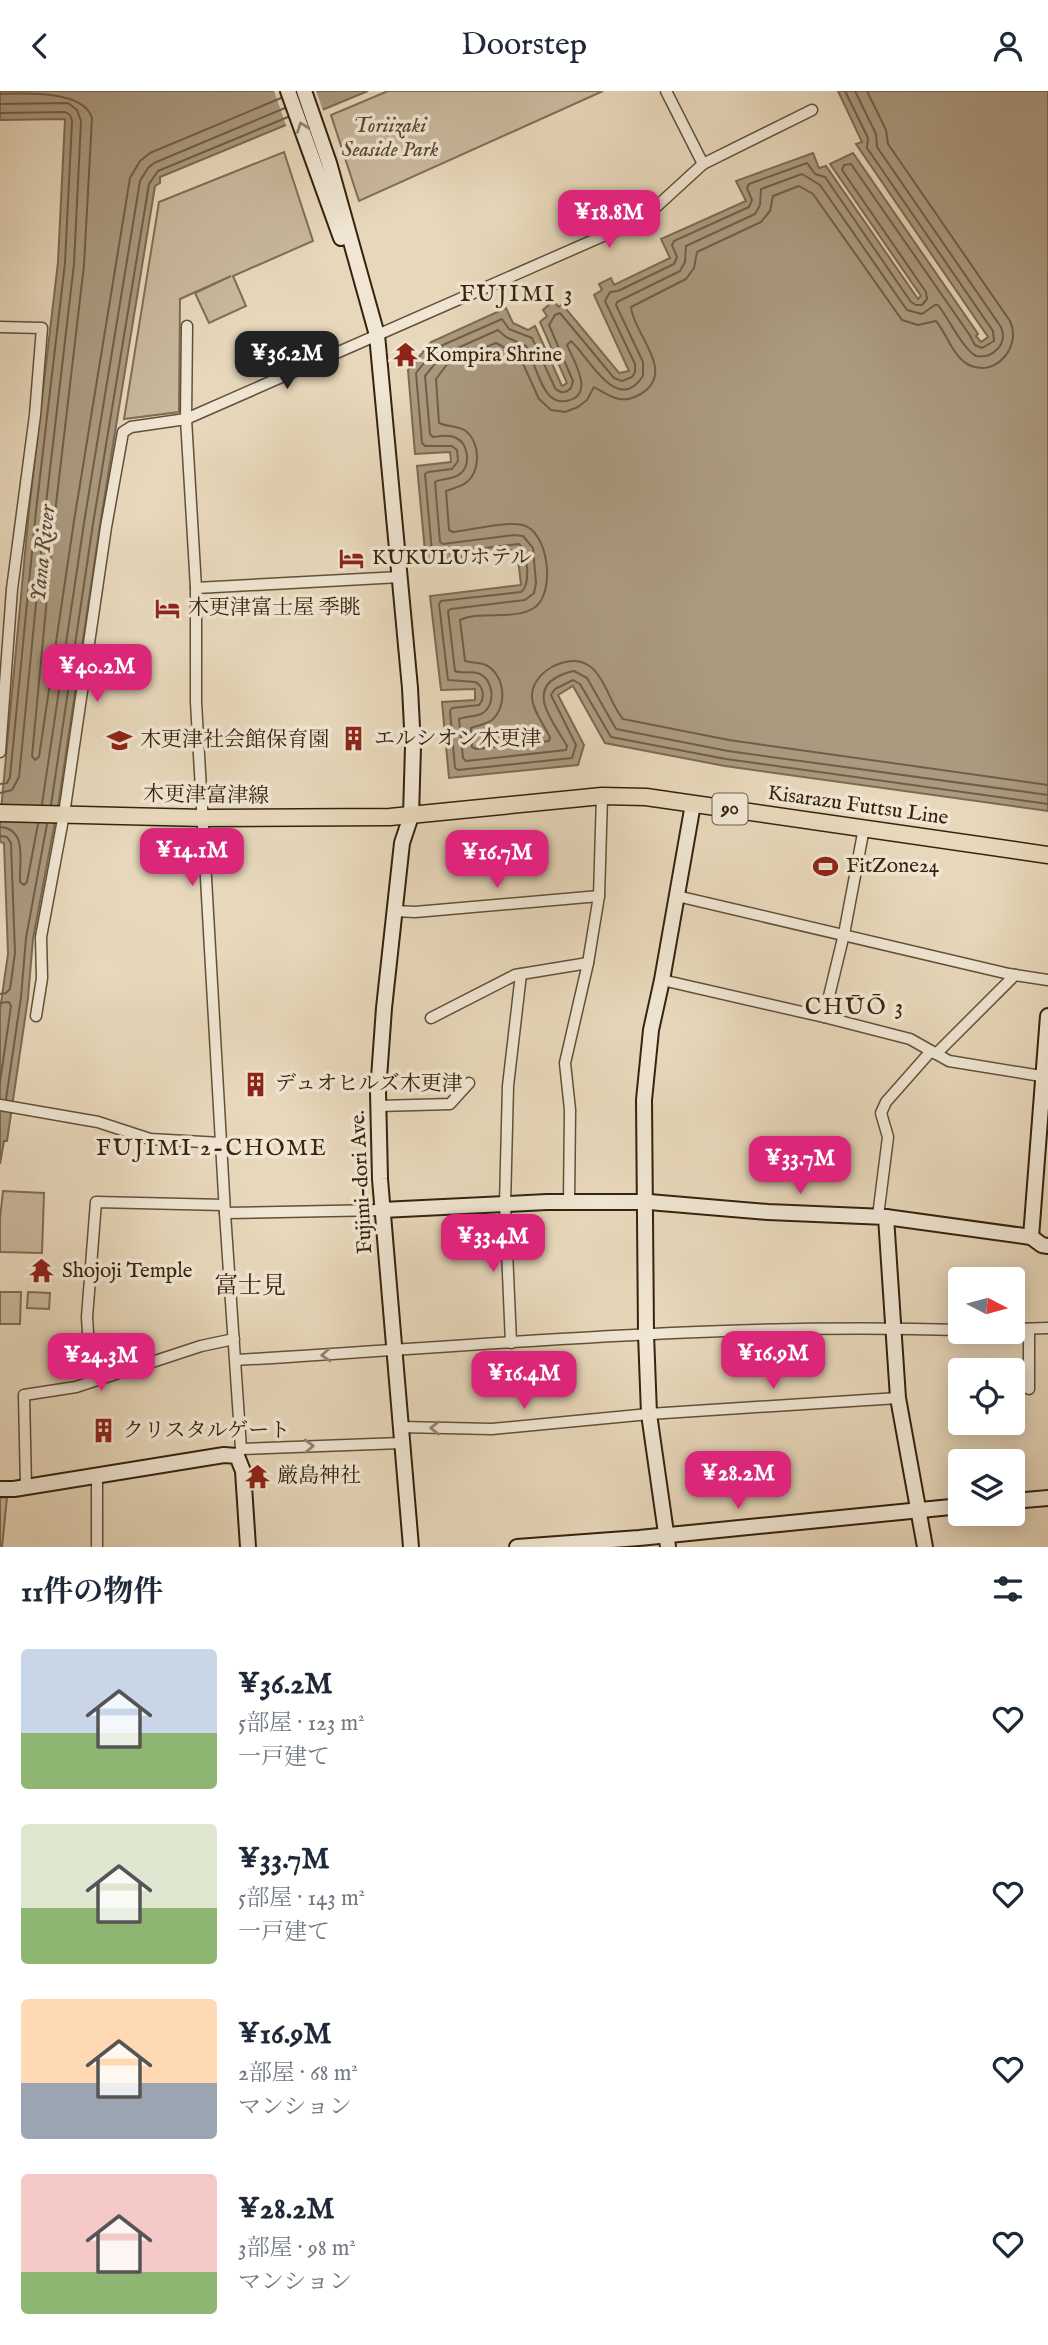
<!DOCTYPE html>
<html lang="ja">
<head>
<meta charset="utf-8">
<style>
	body { margin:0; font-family:"IM FELL English","Noto Serif JP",serif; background:#f6f6f7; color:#1f2937; height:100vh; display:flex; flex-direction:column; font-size:26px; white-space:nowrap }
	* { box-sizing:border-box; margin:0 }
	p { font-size:23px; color:#747a83 }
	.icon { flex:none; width:38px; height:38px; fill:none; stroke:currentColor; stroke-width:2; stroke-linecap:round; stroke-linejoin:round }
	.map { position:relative; height:1456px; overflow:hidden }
	.side { display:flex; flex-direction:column; background:#fff; flex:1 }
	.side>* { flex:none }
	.needle { width:46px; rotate:96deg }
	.fabs { position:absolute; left:948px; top:1176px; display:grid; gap:14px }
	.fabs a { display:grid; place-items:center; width:77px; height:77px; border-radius:7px; background:#fff; box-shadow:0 4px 18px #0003; font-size:35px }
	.price { position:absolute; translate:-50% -60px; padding:0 16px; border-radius:14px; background:#db2777; color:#fff; font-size:23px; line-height:46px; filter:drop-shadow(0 2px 4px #0008) }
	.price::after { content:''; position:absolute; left:50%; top:42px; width:21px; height:16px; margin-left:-10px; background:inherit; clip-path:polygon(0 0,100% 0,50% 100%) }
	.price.active { background:#222; color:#fff }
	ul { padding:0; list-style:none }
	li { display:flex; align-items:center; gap:21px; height:175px; padding:0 21px }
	li span { display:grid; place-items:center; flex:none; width:196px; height:140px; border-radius:7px; color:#555 }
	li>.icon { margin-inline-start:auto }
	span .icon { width:84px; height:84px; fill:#fffc; stroke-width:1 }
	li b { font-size:30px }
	h2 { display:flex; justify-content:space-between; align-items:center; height:84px; padding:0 21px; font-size:30px }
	header { display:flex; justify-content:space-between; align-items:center; height:91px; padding:0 21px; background:#fff; font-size:32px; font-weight:600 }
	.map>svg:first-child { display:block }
	.green { fill:#cab99e; stroke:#806e56; stroke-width:2 }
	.water { fill:#ab9a80; stroke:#7c6a52; stroke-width:2 }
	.pier { fill:#e8d8bb }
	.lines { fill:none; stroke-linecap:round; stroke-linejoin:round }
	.shore { stroke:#705e47; stroke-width:2 }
	.street-casing { stroke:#625039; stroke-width:13 }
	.secondary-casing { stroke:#35230e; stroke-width:18 }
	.primary-casing { stroke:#35230e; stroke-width:19 }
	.street { stroke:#f0e6d3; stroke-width:10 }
	.secondary { stroke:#f0e6d3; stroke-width:14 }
	.primary { stroke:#e8d8bb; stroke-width:16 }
	.oneway { stroke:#928470 }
	.labels { text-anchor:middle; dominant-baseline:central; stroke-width:7; stroke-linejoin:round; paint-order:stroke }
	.shield { fill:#f0e6d3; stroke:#6d5e49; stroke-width:2 }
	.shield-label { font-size:19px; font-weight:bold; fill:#35230e }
	.park-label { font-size:21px; font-style:italic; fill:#5a4832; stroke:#f0e6d3 }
	.poi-label { font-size:21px; fill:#35230e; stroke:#f0e6d3; text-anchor:start }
	.street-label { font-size:21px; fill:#35230e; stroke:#f0e6d3 }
	.neighbourhood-label { font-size:23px; letter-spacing:2px; fill:#35230e; stroke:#f0e6d3 }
	.water-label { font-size:23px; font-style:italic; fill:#5e4d36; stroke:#f0e6d3 }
	.quarter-label { font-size:24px; fill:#35230e; stroke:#f0e6d3 }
</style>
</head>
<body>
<header><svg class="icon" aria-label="back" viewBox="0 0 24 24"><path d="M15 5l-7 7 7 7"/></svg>Doorstep<svg class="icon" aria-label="person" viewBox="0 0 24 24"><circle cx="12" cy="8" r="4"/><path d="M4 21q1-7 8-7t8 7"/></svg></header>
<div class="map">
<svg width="1048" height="1456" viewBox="0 0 1048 1456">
	<rect width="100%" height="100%" fill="#e8d8bb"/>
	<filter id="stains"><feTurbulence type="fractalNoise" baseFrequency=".00286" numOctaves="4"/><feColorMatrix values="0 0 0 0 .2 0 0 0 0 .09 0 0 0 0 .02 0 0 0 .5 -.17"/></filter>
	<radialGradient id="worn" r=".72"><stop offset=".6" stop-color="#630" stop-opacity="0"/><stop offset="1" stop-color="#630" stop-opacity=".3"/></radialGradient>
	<!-- green -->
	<g class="green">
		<path d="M388,0H603L359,110L331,24Z"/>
		<path d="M284,61L313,150L233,185L246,215L209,232L195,202L231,185L180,208L179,321L124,328L159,111Z"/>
		<path d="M3,1100L44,1102L42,1162L0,1161V1128Z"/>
		<path d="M0,1201H21L20,1233H0Z"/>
		<path d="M28,1201L50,1202L49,1218L27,1217Z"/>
		<path d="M7,1406L2,1456H0V1407Z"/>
	</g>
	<!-- water -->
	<g class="water">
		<path d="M0,0H368L160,86V92L155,95L100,434L59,709L33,848L28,907L7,1050H4L0,1073V919L8,863L4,752L0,751V730L29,419L58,171L65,28L0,29Z"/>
		<path d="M838,0H1048V720L725,675L605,652L573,595L558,604L584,654L578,674L449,687L442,611L475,609V598L441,599L430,505L521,494L517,459L426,471L417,375L451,371L450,361L415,363L408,279L431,251L506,217L513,232L528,239L535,235L562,295L567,292L540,231L547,225L543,219L553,210L559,216L562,213L619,282L629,280L594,204L602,199L599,193L611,187L614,194L670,167L661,148L746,110L736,90L813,62L819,77L826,75L918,208L921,205L830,73L853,62L978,243L976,245L981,251L988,246L856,53L862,51Z"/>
	</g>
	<!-- pier -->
	<path class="pier" d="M274,0H316L324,22L287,37Z"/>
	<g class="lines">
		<!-- shore -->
		<g class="shore">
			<path d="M845,0L868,47L867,57L993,240L994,250L982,257L975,254L969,243L851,73L844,74L842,79L926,201L927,208L922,214H916L911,211L825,86L815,83L807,72L749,93L747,97L752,109L749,116L674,150L672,154L677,166L674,173L618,200L610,201L605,210L635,273V281L632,286L622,290L614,287L560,222L555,224L549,234L573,290L571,297C566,302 560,303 555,297L532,247L509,238L502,228L436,257L416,282L422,352L425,355H452L457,359L458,370L452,378L428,381L425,383L432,461L436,463L519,453C528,460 531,494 521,501L441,510L439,513L448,589L475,591C484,595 485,607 479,614L452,617L450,620L455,677L458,679L572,667L576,654L551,604L555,598L573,589L580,593L611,646L726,668L1048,713"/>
			<path d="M855,0L876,43L877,56L1001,236C1008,253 993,268 976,265C963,258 949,228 938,214H935L922,223L907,219L820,94L802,83L761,98L760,114L755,123L686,155L685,171L680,180L617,211L616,214L643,271V285C617,325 589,266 571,250L567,254C574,270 596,305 566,310C560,311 554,309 550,305C540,296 533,268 526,255L506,246L498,239L442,264L425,285L430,343L433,346C440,345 449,343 456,347C468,352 471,373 461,382C454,389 442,387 435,391L440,451L443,453L514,444L523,445L533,457L536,492L534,502L525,509L451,518L448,520L455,580C462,583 470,580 477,582C494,586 497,616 481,623C474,626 466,625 459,628L463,667L466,670L566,659L567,655C555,633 527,602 557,586C563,583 567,581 574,580L587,587L616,638L728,660L1048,704"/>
			<path d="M867,0L886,39L888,53L1010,230C1022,255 996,287 969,274C953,266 947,243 936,230L918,234L902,229L813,103L799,95L773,105L770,120L761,131L697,161L694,177L686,188L631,216C633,243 679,282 639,304C620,314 610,305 594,296L587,309L578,316L565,321L551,319L539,308L519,264L496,252L448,272L436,288L439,332C447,336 457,334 466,340C480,352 481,379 467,391C461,396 453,397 446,400L449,439L453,441C472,439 505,430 523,434C549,441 556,503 534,517C513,530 482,519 460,529L465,570C471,572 479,571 486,574C505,584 508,615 492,629C485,634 478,634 471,637L472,656L476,658L549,650L550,646C544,634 533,620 532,607C530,582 567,561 588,574C605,585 610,613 623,628L729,649L1048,694"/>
			<path d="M0,3C29,2 84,0 92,27L84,174L55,422L32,665L35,669L39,666L74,430L130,87L140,70L150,62L281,7"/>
			<path d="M0,13L68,12L77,19L81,30L74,173L45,421L19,686L12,699L0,702"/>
			<path d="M0,22L65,21L70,24L72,30L65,172L36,420L10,686L7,692L0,693"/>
			<path d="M42,713L84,432L140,90L148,77L154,72L285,17"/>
			<path d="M51,714L93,433L149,93L158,80L288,26"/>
			<path d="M0,736C28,738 19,771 20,791L24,794L27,791L38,733"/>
			<path d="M0,745L7,746L11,752L15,862L10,898L6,902L0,903"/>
			<path d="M0,912L9,911L11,915L0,991"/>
			<path d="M6,1008L21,906L26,847L47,733"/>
		</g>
		<defs>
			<g id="street">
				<path d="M666,0L703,73"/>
				<path d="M187,235L186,328L196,497V611L225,1122L241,1358L237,1365"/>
				<path d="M0,236L42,237L35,324L12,498L0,661"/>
				<path d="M196,497L400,486"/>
				<path d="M677,805L1009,883L1048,889"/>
				<path d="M395,820L415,821L599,805"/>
				<path d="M662,889L824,926L910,948L949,970L1047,986"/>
				<path d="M36,925L42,887L41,846L64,723L106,436L123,341L131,336L186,328L644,127L703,73L812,19"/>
				<path d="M824,926L844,843L864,737"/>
				<path d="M431,927L515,884L588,872"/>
				<path d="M936,963L1015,884"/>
				<path d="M0,1014L98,1031L150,1048L221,1052"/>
				<path d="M378,1015L450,1013L469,992"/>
				<path d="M569,1110L570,1019L565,972L588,872L599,805L602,705"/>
				<path d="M225,1122L382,1119"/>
				<path d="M878,1125L888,1046L881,1022L886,1011L931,960"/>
				<path d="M1013,1238L1048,1237"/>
				<path d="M511,1252L505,1113L508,995L521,883"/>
				<path d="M236,1269C477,1255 719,1231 961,1239"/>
				<path d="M91,1289L87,1226L96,1111L224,1114"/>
				<path d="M1029,1298V1238"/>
				<path d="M400,1336L492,1338L649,1323L898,1307"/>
				<path d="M241,1358L401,1352"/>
				<path d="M97,1386V1456"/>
				<path d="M26,1397L24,1304L76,1296L201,1255L234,1248"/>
			</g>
			<g id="secondary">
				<path d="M288,0L341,147"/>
				<path d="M304,0L329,72L377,244L410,597L413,656L411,725L402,752L384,917L378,1001L380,1088L411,1456"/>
				<path d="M382,1119L547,1111H649L768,1121L886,1126L1031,1146L1048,925"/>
				<path d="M886,1126L898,1307L925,1456"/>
				<path d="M1031,1146L1042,1154L1048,1155"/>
				<path d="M0,1398H14L224,1364L237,1365L243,1380L248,1456"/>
				<path d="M1013,1410L1048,1407"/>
				<path d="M517,1456L639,1447L961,1415"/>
				<path d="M668,1456L649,1323L646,1243L644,1009L651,939L662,889L693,713"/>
			</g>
			<path id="primary" d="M0,722L203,727L390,726L602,705L646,706L1048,764"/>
		</defs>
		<!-- street casing -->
		<use href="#street" class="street-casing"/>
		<!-- secondary casing -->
		<use href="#secondary" class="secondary-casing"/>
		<!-- primary casing -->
		<use href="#primary" class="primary-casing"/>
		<!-- street -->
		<use href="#street" class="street"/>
		<!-- secondary -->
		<use href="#secondary" class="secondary"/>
		<!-- primary -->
		<use href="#primary" class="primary"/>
	</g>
	<!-- one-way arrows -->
	<defs><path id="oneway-chevron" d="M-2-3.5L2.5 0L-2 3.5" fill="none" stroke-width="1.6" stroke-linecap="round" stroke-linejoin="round" transform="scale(1.75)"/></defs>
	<g class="oneway">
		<use href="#oneway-chevron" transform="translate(302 36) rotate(-110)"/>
		<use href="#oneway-chevron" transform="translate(326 1264) rotate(177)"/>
		<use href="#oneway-chevron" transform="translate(435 1337) rotate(-179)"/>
		<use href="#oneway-chevron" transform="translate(309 1355) rotate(-2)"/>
	</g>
	<!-- icons -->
	<defs>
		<symbol id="temple-bare" viewBox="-9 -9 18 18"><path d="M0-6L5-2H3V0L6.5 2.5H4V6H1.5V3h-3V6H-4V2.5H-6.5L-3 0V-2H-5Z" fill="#8f2418" stroke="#f0e6d3" stroke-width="2.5" paint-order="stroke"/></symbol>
		<symbol id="hotel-bare" viewBox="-9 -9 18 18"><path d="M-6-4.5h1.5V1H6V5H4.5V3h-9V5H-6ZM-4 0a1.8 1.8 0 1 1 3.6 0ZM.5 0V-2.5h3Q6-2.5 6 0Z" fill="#8f2418" stroke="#f0e6d3" stroke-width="2.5" paint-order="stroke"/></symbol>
		<symbol id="building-bare" viewBox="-9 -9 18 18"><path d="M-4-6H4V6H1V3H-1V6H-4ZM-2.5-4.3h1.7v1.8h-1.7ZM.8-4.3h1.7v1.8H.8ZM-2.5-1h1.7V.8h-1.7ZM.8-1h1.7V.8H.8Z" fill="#8f2418" stroke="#f0e6d3" stroke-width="2.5" paint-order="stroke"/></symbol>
		<symbol id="school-bare" viewBox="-9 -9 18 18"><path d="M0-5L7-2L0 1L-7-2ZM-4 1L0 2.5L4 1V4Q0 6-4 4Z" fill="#8f2418" stroke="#f0e6d3" stroke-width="2.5" paint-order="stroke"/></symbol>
		<symbol id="stadium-bare" viewBox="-9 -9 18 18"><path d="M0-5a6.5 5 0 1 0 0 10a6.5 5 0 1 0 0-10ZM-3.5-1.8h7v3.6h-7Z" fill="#8f2418" stroke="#f0e6d3" stroke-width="2.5" paint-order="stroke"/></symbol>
	</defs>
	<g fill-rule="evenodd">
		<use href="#temple-bare" x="388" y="246" width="35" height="35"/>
		<use href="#hotel-bare" x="334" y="450" width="35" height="35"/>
		<use href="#hotel-bare" x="150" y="500" width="35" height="35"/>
		<use href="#building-bare" x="336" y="630" width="35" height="35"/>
		<use href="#school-bare" x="102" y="632" width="35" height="35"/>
		<use href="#stadium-bare" x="808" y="758" width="35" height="35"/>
		<use href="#building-bare" x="238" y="976" width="35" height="35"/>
		<use href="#temple-bare" x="24" y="1162" width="35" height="35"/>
		<use href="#building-bare" x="86" y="1322" width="35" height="35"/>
		<use href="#temple-bare" x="240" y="1368" width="35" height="35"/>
	</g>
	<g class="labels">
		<!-- shield labels -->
		<rect class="shield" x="712.5" y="702.5" width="35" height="31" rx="5"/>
		<g class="shield-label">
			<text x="730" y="718">90</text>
		</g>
		<!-- park labels -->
		<g class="park-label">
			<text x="390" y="35">Toriizaki<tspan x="390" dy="24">Seaside Park</tspan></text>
		</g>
		<!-- poi labels -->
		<g class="poi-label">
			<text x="425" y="264">Kompira Shrine</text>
			<text x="372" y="467">KUKULUホテル</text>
			<text x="188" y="517">木更津富士屋 季眺</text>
			<text x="374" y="648">エルシオン木更津</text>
			<text x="140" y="649">木更津社会館保育園</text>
			<text x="846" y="775">FitZone24</text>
			<text x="275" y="993">デュオヒルズ木更津</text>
			<text x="62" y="1180">Shojoji Temple</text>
			<text x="123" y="1340">クリスタルゲート</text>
			<text x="277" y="1385">厳島神社</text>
		</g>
		<!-- street labels -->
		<g class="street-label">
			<text transform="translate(206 705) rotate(1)">木更津富津線</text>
			<text transform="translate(858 715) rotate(8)">Kisarazu Futtsu Line</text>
			<text transform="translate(362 1091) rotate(-93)">Fujimi-dori Ave.</text>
		</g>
		<!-- neighbourhood labels -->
		<g class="neighbourhood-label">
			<text x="517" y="203">FUJIMI 3</text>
			<text x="855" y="916">CHŪŌ 3</text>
			<text x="212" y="1057">FUJIMI 2-CHOME</text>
		</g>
		<!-- water labels -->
		<g class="water-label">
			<text transform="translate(43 462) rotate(-84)">Yana River</text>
		</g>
		<!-- quarter labels -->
		<g class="quarter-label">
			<text x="250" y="1195">富士見</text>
		</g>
	</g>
	<rect width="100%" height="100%" filter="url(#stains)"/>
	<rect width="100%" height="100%" fill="url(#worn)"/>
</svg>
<div class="fabs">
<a><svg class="needle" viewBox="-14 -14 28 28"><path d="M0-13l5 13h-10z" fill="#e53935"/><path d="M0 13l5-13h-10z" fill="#747a83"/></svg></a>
<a><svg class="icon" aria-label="locate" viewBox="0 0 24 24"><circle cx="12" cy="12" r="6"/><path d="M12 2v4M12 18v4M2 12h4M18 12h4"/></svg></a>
<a><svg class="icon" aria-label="layers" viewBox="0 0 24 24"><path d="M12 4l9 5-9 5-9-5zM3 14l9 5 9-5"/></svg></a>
</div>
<b class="price" style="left:609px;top:159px">¥18.8M</b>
<b class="price active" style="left:287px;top:300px">¥36.2M</b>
<b class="price" style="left:97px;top:613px">¥40.2M</b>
<b class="price" style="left:192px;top:797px">¥14.1M</b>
<b class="price" style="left:497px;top:799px">¥16.7M</b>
<b class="price" style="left:800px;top:1105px">¥33.7M</b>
<b class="price" style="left:493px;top:1183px">¥33.4M</b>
<b class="price" style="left:773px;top:1300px">¥16.9M</b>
<b class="price" style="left:101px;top:1302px">¥24.3M</b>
<b class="price" style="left:524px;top:1320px">¥16.4M</b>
<b class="price" style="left:738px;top:1420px">¥28.2M</b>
</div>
<section class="side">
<h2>11件の物件<svg class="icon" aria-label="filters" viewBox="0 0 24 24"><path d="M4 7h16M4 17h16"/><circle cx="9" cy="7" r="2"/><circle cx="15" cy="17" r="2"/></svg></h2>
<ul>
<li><span style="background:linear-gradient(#c9d6e8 60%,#8fb573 0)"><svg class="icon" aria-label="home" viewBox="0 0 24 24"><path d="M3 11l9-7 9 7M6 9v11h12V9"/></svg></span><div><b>¥36.2M</b><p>5部屋 · 123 m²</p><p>一戸建て</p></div><svg class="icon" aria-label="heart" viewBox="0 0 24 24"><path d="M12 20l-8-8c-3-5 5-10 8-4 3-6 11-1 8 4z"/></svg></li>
<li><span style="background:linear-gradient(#dfe7d0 60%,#8fb573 0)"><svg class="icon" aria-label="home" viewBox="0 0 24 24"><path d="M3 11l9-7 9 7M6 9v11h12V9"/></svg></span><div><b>¥33.7M</b><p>5部屋 · 143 m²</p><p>一戸建て</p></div><svg class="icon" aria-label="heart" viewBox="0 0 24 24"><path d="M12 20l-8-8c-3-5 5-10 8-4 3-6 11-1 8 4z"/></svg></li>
<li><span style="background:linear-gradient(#ffd9b3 60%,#9aa5b1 0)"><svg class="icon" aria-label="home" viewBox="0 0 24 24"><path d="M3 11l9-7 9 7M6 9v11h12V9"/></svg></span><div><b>¥16.9M</b><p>2部屋 · 68 m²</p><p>マンション</p></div><svg class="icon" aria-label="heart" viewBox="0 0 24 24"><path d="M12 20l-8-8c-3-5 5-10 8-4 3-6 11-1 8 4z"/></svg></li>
<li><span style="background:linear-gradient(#f6c9c9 70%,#8fb573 0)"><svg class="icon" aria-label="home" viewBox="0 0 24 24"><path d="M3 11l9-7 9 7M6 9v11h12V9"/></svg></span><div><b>¥28.2M</b><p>3部屋 · 98 m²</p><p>マンション</p></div><svg class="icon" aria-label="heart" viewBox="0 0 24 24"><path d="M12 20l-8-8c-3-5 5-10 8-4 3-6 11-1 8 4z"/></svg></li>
</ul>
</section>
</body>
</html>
